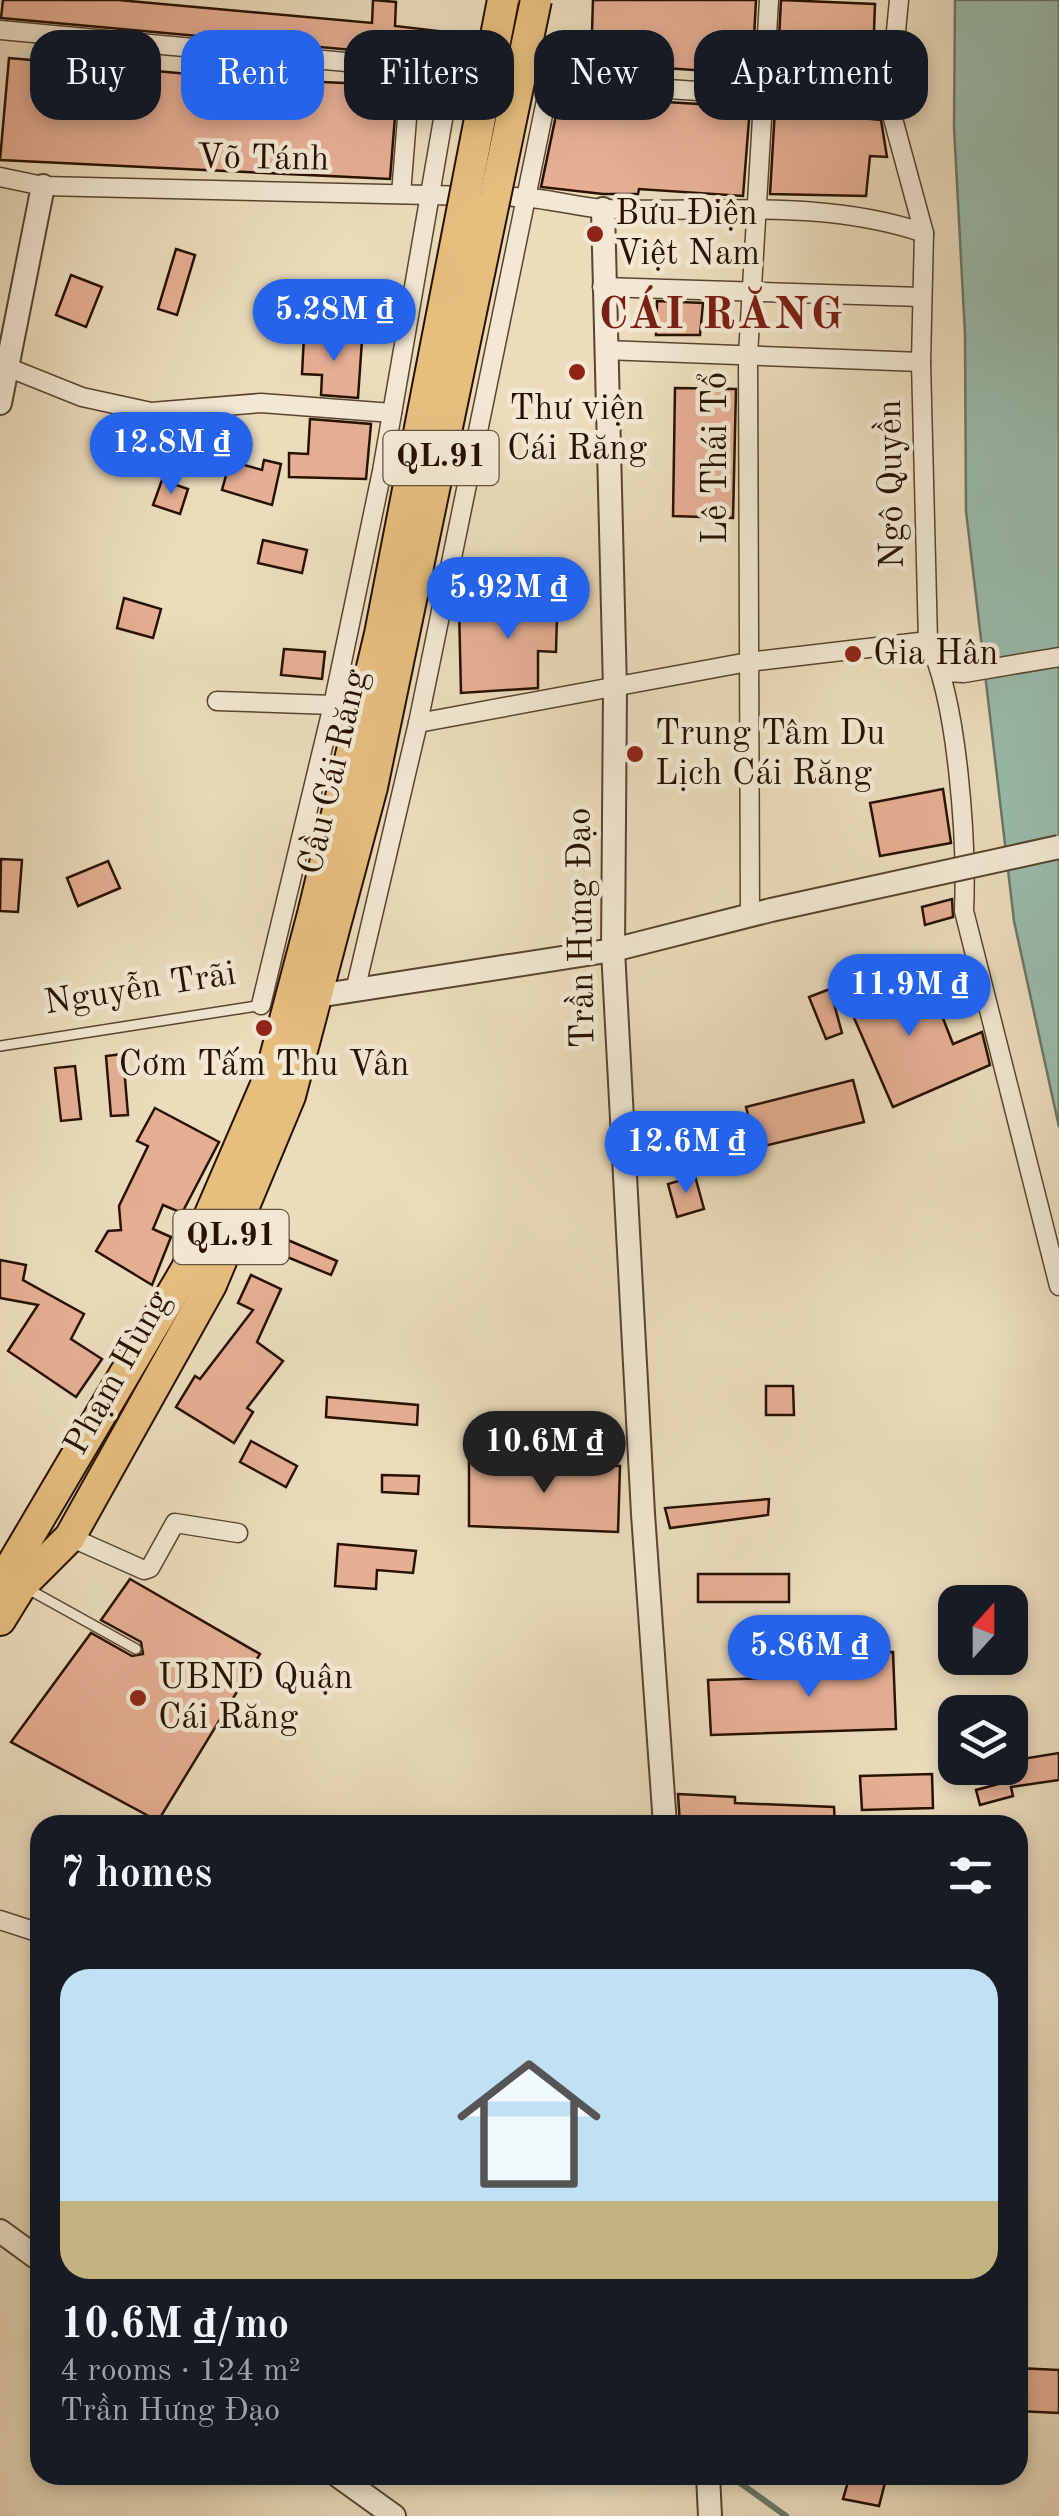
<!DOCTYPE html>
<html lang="en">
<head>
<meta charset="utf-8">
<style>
	body { margin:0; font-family:"Old Standard TT",serif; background:#20242c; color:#f1f3f6; height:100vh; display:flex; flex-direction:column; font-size:38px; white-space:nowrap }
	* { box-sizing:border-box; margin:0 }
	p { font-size:32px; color:#9ea1a6 }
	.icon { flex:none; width:55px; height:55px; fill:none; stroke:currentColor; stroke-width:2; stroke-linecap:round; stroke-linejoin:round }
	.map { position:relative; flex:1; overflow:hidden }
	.panel { position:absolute; left:30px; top:1815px; width:998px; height:670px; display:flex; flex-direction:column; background:#171b24; border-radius:30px; box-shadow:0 5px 15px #0003 }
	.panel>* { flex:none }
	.banner { position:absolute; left:30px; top:30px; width:1000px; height:90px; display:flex; gap:20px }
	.needle { width:65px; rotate:21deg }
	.buttons { position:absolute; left:938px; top:1585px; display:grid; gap:20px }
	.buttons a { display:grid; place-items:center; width:90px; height:90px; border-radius:20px; background:#171b24; box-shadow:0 5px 15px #0003; font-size:50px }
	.price { position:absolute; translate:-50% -85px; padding:0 22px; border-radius:35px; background:#2563eb; color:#fff; font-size:32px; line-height:65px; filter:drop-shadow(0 2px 5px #0008) }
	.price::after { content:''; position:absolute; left:50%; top:60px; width:30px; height:22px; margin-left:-15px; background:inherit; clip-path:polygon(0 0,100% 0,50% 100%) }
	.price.on { background:#222; color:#fff }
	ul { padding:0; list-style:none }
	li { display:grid; align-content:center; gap:20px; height:530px; padding:0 30px }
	li span { display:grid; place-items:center; height:310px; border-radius:30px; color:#555 }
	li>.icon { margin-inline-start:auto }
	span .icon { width:180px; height:180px; fill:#fffc; stroke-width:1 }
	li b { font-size:42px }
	h2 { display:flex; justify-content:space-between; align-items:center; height:120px; padding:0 30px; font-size:42px }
	.pill { padding:0 35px; border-radius:30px; background:#171b24; box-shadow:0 5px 15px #0003; font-size:35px; line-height:90px }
	.pill.on { background:#2563eb; color:#fff }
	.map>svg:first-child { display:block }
	.water { fill:#99bcac; stroke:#6c7867; stroke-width:2.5 }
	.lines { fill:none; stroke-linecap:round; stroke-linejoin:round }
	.stream { stroke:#6c7867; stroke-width:6 }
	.building { fill:#e6af94; stroke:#281200; stroke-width:2.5 }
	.service-casing { stroke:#59442f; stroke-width:12 }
	.minor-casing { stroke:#59442f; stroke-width:21 }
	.tertiary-casing { stroke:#59442f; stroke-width:26 }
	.trunk-casing { stroke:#281200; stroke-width:34 }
	.service { stroke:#f2e8d3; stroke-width:9 }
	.minor { stroke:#f2e8d3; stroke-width:18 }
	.tertiary { stroke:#f2e8d3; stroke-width:22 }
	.trunk { stroke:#e6be7e; stroke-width:30 }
	.tertiary-bridge-casing { stroke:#59442f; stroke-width:26; stroke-linecap:butt }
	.trunk-bridge-casing { stroke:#281200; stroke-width:34; stroke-linecap:butt }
	.tertiary-bridge { stroke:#f2e8d3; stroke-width:22 }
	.trunk-bridge { stroke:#e6be7e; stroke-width:30 }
	.poi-dot { fill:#8f2418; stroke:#f2e8d3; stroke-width:4 }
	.labels { text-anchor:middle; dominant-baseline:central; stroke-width:9; stroke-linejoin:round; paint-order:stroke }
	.shield { fill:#f2e8d3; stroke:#65523f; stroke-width:2.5 }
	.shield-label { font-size:32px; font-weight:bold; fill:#281200 }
	.street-label { font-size:35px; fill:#281200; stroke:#f2e8d3 }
	.poi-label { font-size:35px; fill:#281200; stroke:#f2e8d3; text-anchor:start }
	.district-label { font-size:45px; font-weight:bold; letter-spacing:2.5px; fill:#7a1f14; stroke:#f2e8d3 }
</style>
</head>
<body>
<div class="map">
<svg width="1059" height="2516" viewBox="0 0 1059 2516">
	<rect width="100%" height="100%" fill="#ebdcbc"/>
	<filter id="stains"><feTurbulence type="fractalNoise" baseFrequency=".002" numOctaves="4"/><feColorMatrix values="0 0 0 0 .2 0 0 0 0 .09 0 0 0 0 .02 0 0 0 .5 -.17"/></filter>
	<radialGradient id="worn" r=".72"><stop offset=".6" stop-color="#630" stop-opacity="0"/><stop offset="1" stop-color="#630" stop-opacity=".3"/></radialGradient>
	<!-- water -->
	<path class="water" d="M955,0H1059V1127L1014,921L966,511L965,334L954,127Z"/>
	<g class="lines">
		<!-- stream -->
		<path class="stream" d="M729,2475L786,2516"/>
	</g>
	<!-- building -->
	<g class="building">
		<path d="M3,0H118L372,23L373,0L396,2L395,26L464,34L462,60L1,18Z"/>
		<path d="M593,0H756L752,74L591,63Z"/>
		<path d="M781,0L875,4L872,85L777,76Z"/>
		<path d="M9,58L234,78L367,84L368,77L398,79L390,179L0,160Z"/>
		<path d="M631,100L750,107L743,196L639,189L638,194H603L541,187L559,101Z"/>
		<path d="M775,109L881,120L887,157L870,156L866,196L770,194Z"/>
		<path d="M176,249L195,255L177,315L158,309Z"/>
		<path d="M71,275L102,287L86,327L56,315Z"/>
		<path d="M657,301L703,303L700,335H656Z"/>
		<path d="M304,336L362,340L358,398L321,395L322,375L302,374Z"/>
		<path d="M675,388L736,389L733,518L673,516Z"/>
		<path d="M310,419L371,424L366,479L289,477V453L308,454Z"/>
		<path d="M264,460L281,464L272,505L222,490L230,461L262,470Z"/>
		<path d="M162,480L188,489L180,514L153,505Z"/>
		<path d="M263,540L307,550L302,573L258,563Z"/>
		<path d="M535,575L558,576L556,652L538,651V688L461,693L459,607L534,611Z"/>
		<path d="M124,598L161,609L153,638L117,628Z"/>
		<path d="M284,649L325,652L322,679L281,675Z"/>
		<path d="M943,789L951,843L880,856L870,803Z"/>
		<path d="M1,859L22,860L18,912L0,911Z"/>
		<path d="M108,861L120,888L78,906L67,878Z"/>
		<path d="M952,899L953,917L925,925L922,907Z"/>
		<path d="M896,965L920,1016L939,1008L953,1044L982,1032L990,1065L893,1107L841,988Z"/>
		<path d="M830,989L842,1033L826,1039L809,997Z"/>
		<path d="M123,1054L128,1115L111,1116L106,1056Z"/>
		<path d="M75,1066L81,1119L61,1121L55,1068Z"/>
		<path d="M853,1080L864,1122L756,1148L746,1107Z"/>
		<path d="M155,1108L219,1142L182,1213L163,1205L153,1229L171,1237L152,1285L96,1251L108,1231L121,1230L119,1206L148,1146L137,1141Z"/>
		<path d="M695,1176L704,1209L677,1217L668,1184Z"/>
		<path d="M276,1235L337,1261L331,1275L270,1250Z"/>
		<path d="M0,1260L26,1265L23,1280L84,1314L71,1339L102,1359L76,1397L8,1351L38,1305L0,1298Z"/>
		<path d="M251,1275L281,1289L257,1342L283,1361L247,1408L253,1412L234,1443L176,1407L195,1376L200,1379L253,1310L238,1303Z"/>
		<path d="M766,1386H793L794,1415H766Z"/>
		<path d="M327,1397L418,1405L417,1425L326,1417Z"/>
		<path d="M251,1441L297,1466L286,1487L240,1462Z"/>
		<path d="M469,1459L620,1466L618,1532L469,1526Z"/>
		<path d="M382,1475L419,1476L418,1494L382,1492Z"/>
		<path d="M769,1499L768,1515L670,1528L665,1508Z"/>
		<path d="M338,1544L416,1551L413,1573L377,1570L376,1589L335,1586Z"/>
		<rect x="698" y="1574" width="91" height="28"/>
		<path d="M130,1579L260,1654L158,1821L11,1742L91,1633L132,1656L143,1654L141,1642L101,1620Z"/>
		<path d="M893,1652L896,1729L711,1735L708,1680L835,1676L834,1653Z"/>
		<path d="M1059,1753V1780L1011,1787L1013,1796L980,1805L976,1790L1002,1783V1768H1010V1761Z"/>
		<path d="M932,1774L933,1808L862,1810L860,1776Z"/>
		<path d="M678,1794L735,1797V1803L834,1807L835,1825H680Z"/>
		<path d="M1018,2368L1059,2370V2413L1018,2411Z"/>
		<path d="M850,2475H887L879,2506L843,2499Z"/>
	</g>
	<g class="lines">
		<defs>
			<g id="service">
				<path d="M0,1046L263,1005"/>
				<path d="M28,1589L136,1649"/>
			</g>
			<g id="minor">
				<path d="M899,0L889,104L924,233L921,362L928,641C958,700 967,843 964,911L1059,1286"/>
				<path d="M0,30L550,81L889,104"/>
				<path d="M0,177L43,186L473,196"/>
				<path d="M401,194L411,68"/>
				<path d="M514,197C545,197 575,207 605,209C712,213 821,198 924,233"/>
				<path d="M602,287L921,297"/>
				<path d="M605,350L921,362"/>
				<path d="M7,367L82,397L151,412L261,403L392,413"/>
				<path d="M943,672L964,673L1059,657"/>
				<path d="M217,701L333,705"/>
				<path d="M418,723L748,662L928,641"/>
				<path d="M750,916L748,355L769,0"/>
				<path d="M355,991L418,723L550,81"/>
				<path d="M261,1005L333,705L382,471L445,108"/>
				<path d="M70,1537L144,1570L150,1568L175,1523L238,1533"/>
				<path d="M0,1920L40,1933"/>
			</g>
			<g id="tertiary">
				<path d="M603,209L615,689L613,950L643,1514L665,1825"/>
				<path d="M0,403L43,186"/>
				<path d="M317,996L613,950L771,910"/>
				<path d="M0,2231L40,2260"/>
				<path d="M337,2475L394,2516"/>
				<path d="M708,2475L710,2516"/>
			</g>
			<g id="trunk">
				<path d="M0,1585L186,1270L271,1073L314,910"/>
				<path d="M0,1620L21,1586L70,1537L211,1285L290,1096L338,914"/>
			</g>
		</defs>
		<!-- service casing -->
		<use href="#service" class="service-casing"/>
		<!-- minor casing -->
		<use href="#minor" class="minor-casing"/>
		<!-- tertiary casing -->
		<use href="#tertiary" class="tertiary-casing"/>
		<!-- trunk casing -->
		<use href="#trunk" class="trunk-casing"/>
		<!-- service -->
		<use href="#service" class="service"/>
		<!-- minor -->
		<use href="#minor" class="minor"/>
		<!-- tertiary -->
		<use href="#tertiary" class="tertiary"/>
		<!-- trunk -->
		<use href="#trunk" class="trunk"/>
		<defs>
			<path id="tertiary-bridge" d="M771,910L1059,847"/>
			<g id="trunk-bridge">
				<path d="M314,910L380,634L503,0"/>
				<path d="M338,914L372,787L536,0"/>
			</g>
		</defs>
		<!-- tertiary-bridge casing -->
		<use href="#tertiary-bridge" class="tertiary-bridge-casing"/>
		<!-- trunk-bridge casing -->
		<use href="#trunk-bridge" class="trunk-bridge-casing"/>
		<!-- tertiary-bridge -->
		<use href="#tertiary-bridge" class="tertiary-bridge"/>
		<!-- trunk-bridge -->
		<use href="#trunk-bridge" class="trunk-bridge"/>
	</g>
	<!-- markers -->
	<g class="poi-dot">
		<circle cx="595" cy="234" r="10"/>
		<circle cx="577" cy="372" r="10"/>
		<circle cx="853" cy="654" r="10"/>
		<circle cx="635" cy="754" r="10"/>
		<circle cx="264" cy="1028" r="10"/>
		<circle cx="138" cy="1698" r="10"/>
	</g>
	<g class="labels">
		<!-- shield labels -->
		<g class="shield">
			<rect x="383.5" y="431" width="115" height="54" rx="8"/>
			<rect x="173.5" y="1210" width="115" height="54" rx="8"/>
		</g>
		<g class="shield-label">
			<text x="441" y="458">QL.91</text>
			<text x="231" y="1237">QL.91</text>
		</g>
		<!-- street labels -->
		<g class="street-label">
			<text transform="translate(263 159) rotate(1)">Võ Tánh</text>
			<text transform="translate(716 458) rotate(-90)">Lê Thái Tổ</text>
			<text transform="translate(892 484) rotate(-91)">Ngô Quyền</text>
			<text transform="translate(334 772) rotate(-77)">Cầu Cái Răng</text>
			<text transform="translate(582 928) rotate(-91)">Trần Hưng Đạo</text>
			<text transform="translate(140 989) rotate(-9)">Nguyễn Trãi</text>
			<text transform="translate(118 1373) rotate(-61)">Phạm Hùng</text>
		</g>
		<!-- poi labels -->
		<g class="poi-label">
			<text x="615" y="214">Bưu Điện<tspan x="615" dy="40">Việt Nam</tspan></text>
			<text x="577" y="409" text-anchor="middle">Thư viện<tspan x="577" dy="40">Cái Răng</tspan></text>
			<text x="873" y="654">Gia Hân</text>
			<text x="655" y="734">Trung Tâm Du<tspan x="655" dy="40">Lịch Cái Răng</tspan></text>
			<text x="264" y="1065" text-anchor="middle">Cơm Tấm Thu Vân</text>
			<text x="158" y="1678">UBND Quận<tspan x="158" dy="40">Cái Răng</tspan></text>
		</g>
		<!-- district labels -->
		<g class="district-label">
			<text x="722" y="316">CÁI RĂNG</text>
		</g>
	</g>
	<rect width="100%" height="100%" filter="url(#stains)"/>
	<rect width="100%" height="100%" fill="url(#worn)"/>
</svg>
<div class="buttons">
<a><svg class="needle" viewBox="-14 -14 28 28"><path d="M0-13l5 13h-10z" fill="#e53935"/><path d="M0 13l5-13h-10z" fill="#9ea1a6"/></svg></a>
<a><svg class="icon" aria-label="layers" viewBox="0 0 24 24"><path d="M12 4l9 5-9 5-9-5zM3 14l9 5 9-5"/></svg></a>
</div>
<b class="price" style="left:334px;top:364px">5.28M ₫</b>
<b class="price" style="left:171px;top:497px">12.8M ₫</b>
<b class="price" style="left:508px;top:642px">5.92M ₫</b>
<b class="price" style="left:909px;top:1039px">11.9M ₫</b>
<b class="price" style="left:686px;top:1196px">12.6M ₫</b>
<b class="price on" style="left:544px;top:1496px">10.6M ₫</b>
<b class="price" style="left:809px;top:1700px">5.86M ₫</b>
<div class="banner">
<a class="pill">Buy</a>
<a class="pill on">Rent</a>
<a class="pill">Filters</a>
<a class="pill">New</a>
<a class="pill">Apartment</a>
</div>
<section class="panel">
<h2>7 homes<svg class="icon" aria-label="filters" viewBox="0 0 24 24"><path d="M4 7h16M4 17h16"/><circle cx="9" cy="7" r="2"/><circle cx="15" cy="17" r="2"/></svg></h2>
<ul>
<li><span style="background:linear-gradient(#bfe0f5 75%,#c2b280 0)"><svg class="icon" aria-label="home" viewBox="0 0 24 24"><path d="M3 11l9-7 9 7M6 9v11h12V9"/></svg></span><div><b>10.6M ₫/mo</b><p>4 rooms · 124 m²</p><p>Trần Hưng Đạo</p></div></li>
</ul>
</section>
</div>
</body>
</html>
